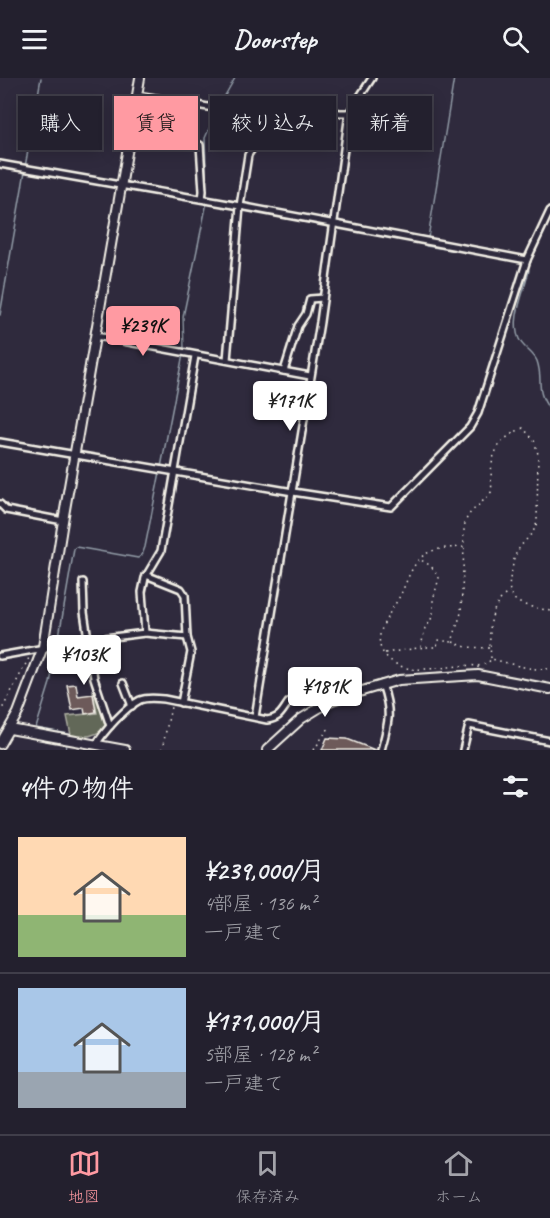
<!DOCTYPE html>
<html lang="ja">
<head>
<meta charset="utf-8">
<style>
	body { margin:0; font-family:Caveat,"Klee One",sans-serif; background:#2f2d3a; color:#f1f3f6; height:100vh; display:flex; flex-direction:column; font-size:22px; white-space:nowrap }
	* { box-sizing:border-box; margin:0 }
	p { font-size:20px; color:#a3a3aa }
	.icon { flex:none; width:33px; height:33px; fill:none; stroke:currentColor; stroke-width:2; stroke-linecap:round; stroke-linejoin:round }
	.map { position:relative; height:672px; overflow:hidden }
	.drawer { display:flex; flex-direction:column; background:#23202e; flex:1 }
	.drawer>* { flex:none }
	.hud { position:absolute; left:18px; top:18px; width:514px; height:54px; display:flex; gap:12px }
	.price { position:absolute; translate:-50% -51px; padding:0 14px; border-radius:6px; background:#fff; color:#222; font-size:20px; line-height:39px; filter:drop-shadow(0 2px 3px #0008) }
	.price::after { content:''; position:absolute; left:50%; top:36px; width:18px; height:14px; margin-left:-9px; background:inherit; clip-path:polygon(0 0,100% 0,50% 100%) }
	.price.on { background:#ff9aa2; color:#111 }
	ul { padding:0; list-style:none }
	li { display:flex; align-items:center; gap:18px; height:150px; padding:0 18px }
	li+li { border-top:2px solid #403e4a }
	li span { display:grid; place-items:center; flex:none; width:168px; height:120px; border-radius:0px; color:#555 }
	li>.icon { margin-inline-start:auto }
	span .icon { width:72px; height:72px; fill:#fffc; stroke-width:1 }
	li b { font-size:26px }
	h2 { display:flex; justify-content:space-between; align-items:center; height:72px; padding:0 18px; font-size:26px }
	.chip { padding:0 21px; border-radius:0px; background:#23202e; box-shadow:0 3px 15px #0003,0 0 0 2px #403e4a; font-size:21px; line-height:54px }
	.chip.on { background:#ff9aa2; color:#111 }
	header { display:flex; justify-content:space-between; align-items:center; height:78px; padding:0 18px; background:#23202e; font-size:27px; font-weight:700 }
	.tabs { display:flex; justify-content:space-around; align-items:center; height:84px; border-top:2px solid #403e4a; background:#23202e; font-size:16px; color:#a3a3aa }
	.tabs a { display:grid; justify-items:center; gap:3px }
	.tabs .on { color:#ff9aa2 }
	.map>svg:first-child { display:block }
	.green { fill:#626759; stroke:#abaca0; stroke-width:1.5 }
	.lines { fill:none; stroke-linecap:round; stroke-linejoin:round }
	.stream { stroke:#929ca7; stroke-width:1.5 }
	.building { fill:#6d5a5a; stroke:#f4f1e8; stroke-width:1.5 }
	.street-casing { stroke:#f4f1e8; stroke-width:10 }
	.secondary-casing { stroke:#f4f1e8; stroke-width:12 }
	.path { stroke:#f4f1e8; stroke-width:1.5; stroke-dasharray:1.5 4.5; stroke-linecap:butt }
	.street { stroke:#2f2a3d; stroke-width:5 }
	.secondary { stroke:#2f2a3d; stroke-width:8 }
</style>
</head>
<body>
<header><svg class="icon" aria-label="menu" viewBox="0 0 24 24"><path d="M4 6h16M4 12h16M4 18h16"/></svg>Doorstep<svg class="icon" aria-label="search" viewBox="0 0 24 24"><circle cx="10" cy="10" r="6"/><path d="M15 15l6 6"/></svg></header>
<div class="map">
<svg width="550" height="672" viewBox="0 0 550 672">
	<rect width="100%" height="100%" fill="#2f2a3d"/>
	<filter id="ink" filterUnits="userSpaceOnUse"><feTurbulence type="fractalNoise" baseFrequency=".0167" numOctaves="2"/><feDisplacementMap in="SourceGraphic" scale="12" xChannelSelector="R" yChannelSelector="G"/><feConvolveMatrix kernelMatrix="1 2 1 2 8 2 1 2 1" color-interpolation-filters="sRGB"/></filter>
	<g filter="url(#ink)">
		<!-- green -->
		<path class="green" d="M97,612L106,648C97,659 85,660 71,657L67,638L97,635L93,613Z"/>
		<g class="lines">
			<!-- stream -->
			<g class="stream">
				<path d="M219,28L235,0"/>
				<path d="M25,89L41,0"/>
				<path d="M428,160L454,0"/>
				<path d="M427,165L426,168L504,180"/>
				<path d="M527,190L529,192C525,213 510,241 519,261C523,270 533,274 537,283C544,303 534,311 550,332"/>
				<path d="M0,237L25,93"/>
				<path d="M184,272L183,239L207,124L205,60L217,33"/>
				<path d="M161,389L183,276"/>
				<path d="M58,564L74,471L76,469L138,480L142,477L145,469L160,394"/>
				<path d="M57,569L50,605L36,650L69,656L68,659"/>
				<path d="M66,672L67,664"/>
			</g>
		</g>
		<!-- building -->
		<g class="building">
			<path d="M76,606L78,618L93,616L96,634L85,636L84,630L72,632L67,607Z"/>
			<path d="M327,660L347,661L375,672H322Z"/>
		</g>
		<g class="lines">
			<defs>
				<g id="street">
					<path d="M137,17L226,32"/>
					<path d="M200,67L203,113L202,121"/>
					<path d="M0,86L240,128L527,182"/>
					<path d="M96,258L310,298"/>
					<path d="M227,282L240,128L248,77L281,29L289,26L340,35H349"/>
					<path d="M284,293L298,248L306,236L310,221L323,220"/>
					<path d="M0,364L293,414L391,429L470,349L478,335L527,182L550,133"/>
					<path d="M0,426L6,432L63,443"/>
					<path d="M83,504L84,534L94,600L110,648"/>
					<path d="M145,555L187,559L185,517L181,511L146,497"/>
					<path d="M0,578L89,562L145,555L142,514L145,500L161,473L195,278"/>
					<path d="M123,605L132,628"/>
					<path d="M181,625L191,574L187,559"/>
					<path d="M255,639L320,244L349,35L372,0"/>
					<path d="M96,667C103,654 126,629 140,622C147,619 156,620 164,621L267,642C280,640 281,635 288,625C302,608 327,608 346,616"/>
					<path d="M381,672C389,643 392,635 382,606"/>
					<path d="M463,672L469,647L550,663"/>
				</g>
				<g id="secondary">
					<path d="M10,651L125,672"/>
					<path d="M0,666L18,635L43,569L63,443L140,0"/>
					<path d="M267,672L301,641L332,622L399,602L478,597L550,611"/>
				</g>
			</defs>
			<!-- street casing -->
			<use href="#street" class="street-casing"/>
			<!-- secondary casing -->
			<use href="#secondary" class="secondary-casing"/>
			<!-- path -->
			<g class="path">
				<path d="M453,564L466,569L489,570"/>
				<path d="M421,569L425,550L430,544L433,536V522L439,500L431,488L421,482"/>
				<path d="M385,575L425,569H437L438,562L452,564L461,535L464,470"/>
				<path d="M491,580C489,556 487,529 509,514"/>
				<path d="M478,588L488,585L491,581C506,584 537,595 550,590"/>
				<path d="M478,590V588C454,585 417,598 396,586C362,566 389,539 401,516C407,503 412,486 424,477C436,469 450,470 464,469C462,430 471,439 492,413C489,382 493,363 523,350L534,362L538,376L537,443C535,457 523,462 517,474C513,480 513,489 511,496C503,528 526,527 550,533"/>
				<path d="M0,635L30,578"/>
				<path d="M162,672L171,629"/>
				<path d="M314,672L327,652L332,650"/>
			</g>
			<!-- street -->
			<use href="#street" class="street"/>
			<!-- secondary -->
			<use href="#secondary" class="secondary"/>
		</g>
	</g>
</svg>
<b class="price on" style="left:143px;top:279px">¥239K</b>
<b class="price" style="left:290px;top:354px">¥171K</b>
<b class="price" style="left:84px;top:608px">¥103K</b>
<b class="price" style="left:325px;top:640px">¥181K</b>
<div class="hud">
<a class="chip">購入</a>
<a class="chip on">賃貸</a>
<a class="chip">絞り込み</a>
<a class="chip">新着</a>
</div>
</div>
<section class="drawer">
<h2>4件の物件<svg class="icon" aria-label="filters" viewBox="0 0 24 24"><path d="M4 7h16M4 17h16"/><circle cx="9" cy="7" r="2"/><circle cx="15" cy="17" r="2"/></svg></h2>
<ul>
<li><span style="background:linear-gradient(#ffd9b3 65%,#8fb573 0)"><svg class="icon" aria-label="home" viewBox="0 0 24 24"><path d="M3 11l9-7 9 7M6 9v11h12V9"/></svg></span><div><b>¥239,000/月</b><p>4部屋 · 136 m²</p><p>一戸建て</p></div></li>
<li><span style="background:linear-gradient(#a9c7e8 70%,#9aa5b1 0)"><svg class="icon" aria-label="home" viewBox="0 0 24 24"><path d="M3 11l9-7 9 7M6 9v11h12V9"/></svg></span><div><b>¥171,000/月</b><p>5部屋 · 128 m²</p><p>一戸建て</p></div></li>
</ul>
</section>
<nav class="tabs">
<a class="on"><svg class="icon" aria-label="map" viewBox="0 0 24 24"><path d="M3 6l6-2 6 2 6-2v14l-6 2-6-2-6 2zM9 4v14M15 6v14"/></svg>地図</a>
<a><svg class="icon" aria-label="saved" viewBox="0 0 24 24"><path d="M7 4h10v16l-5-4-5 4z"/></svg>保存済み</a>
<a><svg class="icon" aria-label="home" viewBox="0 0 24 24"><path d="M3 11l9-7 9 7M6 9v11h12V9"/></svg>ホーム</a>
</nav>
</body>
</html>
